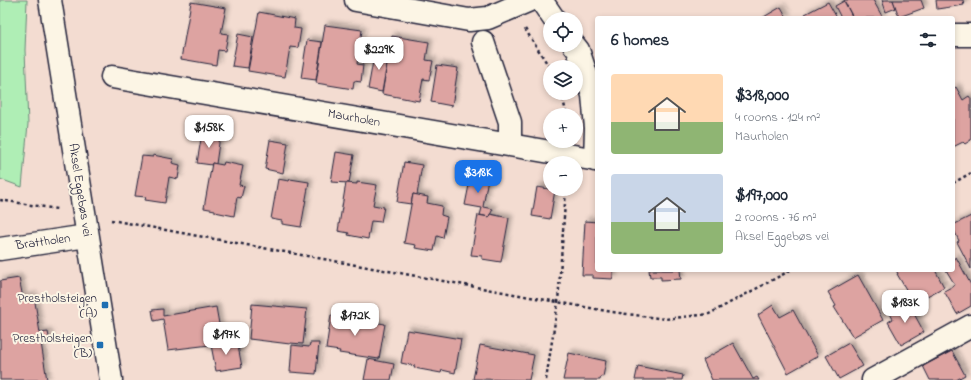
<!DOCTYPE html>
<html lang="en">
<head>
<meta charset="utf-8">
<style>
	body { margin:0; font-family:"Indie Flower",sans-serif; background:#f2f2f3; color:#1f2937; height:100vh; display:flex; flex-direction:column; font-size:15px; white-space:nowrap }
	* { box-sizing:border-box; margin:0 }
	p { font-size:13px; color:#747a83 }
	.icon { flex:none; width:22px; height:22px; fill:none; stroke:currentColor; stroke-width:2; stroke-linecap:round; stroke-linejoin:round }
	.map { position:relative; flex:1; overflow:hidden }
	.details { position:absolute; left:595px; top:16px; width:360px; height:256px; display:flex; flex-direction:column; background:#fff; border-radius:4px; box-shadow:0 2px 6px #0003 }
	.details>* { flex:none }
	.controls { position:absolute; left:543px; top:12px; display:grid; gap:8px }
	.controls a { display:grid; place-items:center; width:40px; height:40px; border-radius:50%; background:#fff; box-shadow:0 2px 6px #0003; font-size:20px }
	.price { position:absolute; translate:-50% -34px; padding:0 9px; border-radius:8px; background:#fff; color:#222; font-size:13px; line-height:26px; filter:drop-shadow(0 1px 2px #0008) }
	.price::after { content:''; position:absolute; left:50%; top:24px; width:12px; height:9px; margin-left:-6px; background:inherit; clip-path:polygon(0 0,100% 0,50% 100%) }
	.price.selected { background:#1a73e8; color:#fff }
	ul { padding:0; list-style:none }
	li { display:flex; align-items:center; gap:12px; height:100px; padding:0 16px }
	li span { display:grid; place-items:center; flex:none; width:112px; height:80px; border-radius:4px; color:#555 }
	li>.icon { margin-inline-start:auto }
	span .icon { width:48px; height:48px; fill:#fffc; stroke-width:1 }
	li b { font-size:17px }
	h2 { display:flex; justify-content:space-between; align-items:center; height:48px; padding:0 16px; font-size:17px }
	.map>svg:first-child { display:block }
	.green { fill:#afeeb5; stroke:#688878 }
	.building { fill:#dda3a1; stroke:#22223b; filter:url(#shadow) }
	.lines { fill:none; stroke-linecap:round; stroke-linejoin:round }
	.minor-casing { stroke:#22223b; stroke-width:25 }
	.path { stroke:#22223b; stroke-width:2.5; stroke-dasharray:3 3; stroke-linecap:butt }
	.minor { stroke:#fcf5e5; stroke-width:22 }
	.poi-dot { fill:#1f6fb2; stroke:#fcf5e5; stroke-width:1.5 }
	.labels { text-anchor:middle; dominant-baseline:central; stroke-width:4; stroke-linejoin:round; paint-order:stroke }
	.street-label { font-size:13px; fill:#22223b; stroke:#fcf5e5 }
	.poi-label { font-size:13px; fill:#22223b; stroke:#fcf5e5; text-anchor:end }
</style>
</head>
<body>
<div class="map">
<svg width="971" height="380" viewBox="0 0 971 380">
	<defs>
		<filter id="shadow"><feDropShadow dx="3.5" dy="-3.5" stdDeviation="2" flood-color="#0004"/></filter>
	</defs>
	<rect width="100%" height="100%" fill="#f3dcd1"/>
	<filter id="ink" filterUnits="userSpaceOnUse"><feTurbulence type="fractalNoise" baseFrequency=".025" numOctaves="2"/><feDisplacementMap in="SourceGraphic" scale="8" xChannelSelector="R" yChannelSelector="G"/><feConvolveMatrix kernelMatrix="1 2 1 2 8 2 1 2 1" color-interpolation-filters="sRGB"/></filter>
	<g filter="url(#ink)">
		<!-- green -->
		<path class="green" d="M0,0H27L25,50L28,124L22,187L0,179Z"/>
		<!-- building -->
		<g class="building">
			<path d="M844,0H873L883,18H853Z"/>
			<path d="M882,0H893L896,8L886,12Z"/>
			<path d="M893,0H921L924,8L899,17Z"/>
			<path d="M936,0H963L964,5L937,9Z"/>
			<path d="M844,1L853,18H841L835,6Z"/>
			<path d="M191,2L226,8L221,33L228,34L225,51L218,50L216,65L181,59Z"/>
			<path d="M828,2L837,18H806L805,14Z"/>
			<path d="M781,7L787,18H762Z"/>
			<path d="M259,12L295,19L294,28L301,29L298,48L290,47L285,77L248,71Z"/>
			<path d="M325,25L362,30L357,64L363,65L361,82L354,81L353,89L316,83Z"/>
			<path d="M238,34L253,37L248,68L232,66Z"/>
			<path d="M392,36L429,42L426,60L433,61L429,80L423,79L419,101L382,94Z"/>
			<path d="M307,40L322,42L316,80L301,78Z"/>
			<path d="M375,50L389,52L382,92L368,89Z"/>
			<path d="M437,65L458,68L452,106L431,102Z"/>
			<path d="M956,87L963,100L969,96L971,99V140L965,144L963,142L953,147V89Z"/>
			<path d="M202,133L220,136L216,164L212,163V165L197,163Z"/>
			<path d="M270,140L288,143L283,173L265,169Z"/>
			<path d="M336,152L354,155L349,183L331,182Z"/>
			<path d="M153,155L173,159L172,163L180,165L178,179L169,177L165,203L145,200L146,197L135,196L142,156L153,157Z"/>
			<path d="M224,162L243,166L239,185L244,186L241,198L237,197L234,216L215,212V210L204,208L212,163L223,165Z"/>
			<path d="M404,162L422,165L417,195L413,194L411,204L397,202Z"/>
			<path d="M471,175L488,178L483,207L493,209L489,217L480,215L482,208L465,205Z"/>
			<path d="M278,179L289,181L290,179L309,182L301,227L282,224V221L271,219Z"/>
			<path d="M357,182L377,185L373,205L384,207L381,222L371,221L368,239L348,235L349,233L338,231L346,183L357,184Z"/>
			<path d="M537,187L555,190L550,219L532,216Z"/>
			<path d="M413,194L428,197L427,203L442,206L441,215L447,217L443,238L437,236L434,251L415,248L416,245L404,243Z"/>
			<path d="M490,214L509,218L501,262L482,259V256L471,255L478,215L489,217Z"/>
			<path d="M971,216V269L957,242L959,241L953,228V225Z"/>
			<path d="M585,221L597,222V270H613V279L593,278V275H582Z"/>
			<path d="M956,257L971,285V306L957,314L944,291L955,285L946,270H953V259Z"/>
			<path d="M649,270H680L681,279L661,280V277H650Z"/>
			<path d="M896,270H935L944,287L914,303L897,274H898Z"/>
			<path d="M858,275L883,320L853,337L834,307L836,306L828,292Z"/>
			<path d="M19,278L23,298L34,296L40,333L48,332L50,342L41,343L47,380H0V281Z"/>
			<path d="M907,301L924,332L901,345L888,322L893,319L889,312Z"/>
			<path d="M252,304L307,309L303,344L290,343V344L249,339Z"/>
			<path d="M773,305L780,317L793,310L818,356L788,373L758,315Z"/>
			<path d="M216,307L222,341L210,343V345L168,350L163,319L154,321L152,310L163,309V316Z"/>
			<path d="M331,315L385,324L379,359L339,353L340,351L326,349Z"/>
			<path d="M407,330L461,339L455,373L442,370L441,373L414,368L415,366L401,363Z"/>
			<path d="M237,341L242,367L216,371L211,345Z"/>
			<path d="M310,343H319L316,374L290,372L292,345L309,347Z"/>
			<path d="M733,343L753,379L757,377L759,380H712L703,360Z"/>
			<path d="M849,343L863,366L839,379L826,356Z"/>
			<path d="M480,345L534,355L529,380L473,379Z"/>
			<path d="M952,351L965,375L956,380H930L923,366Z"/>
			<path d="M569,353L606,361L603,377L601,376L600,380H563Z"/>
			<path d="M368,359L394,364L391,380H364Z"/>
			<path d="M638,366L683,375L682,380H635Z"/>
		</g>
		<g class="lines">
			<defs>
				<g id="minor">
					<path d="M50,0L111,380"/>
					<path d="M356,0L469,20L488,18L530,0"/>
					<path d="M541,0L554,19"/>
					<path d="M953,35H971"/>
					<path d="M483,42L510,122V144"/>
					<path d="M574,45L578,50L593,95L596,128L595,160"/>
					<path d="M112,77L597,160"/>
					<path d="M0,249L87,236"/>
					<path d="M873,380L971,326"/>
				</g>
			</defs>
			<!-- minor casing -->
			<use href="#minor" class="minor-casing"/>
			<!-- path -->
			<g class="path">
				<path d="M525,29L550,68"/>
				<path d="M561,93L567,115"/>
				<path d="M953,183L971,173"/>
				<path d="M0,200L57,209"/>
				<path d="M111,220L612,312L665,319L709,314L791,270"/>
				<path d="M546,380L558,302L566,189"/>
			</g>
			<!-- minor -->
			<use href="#minor" class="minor"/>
		</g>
	</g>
	<!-- markers -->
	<g class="poi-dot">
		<rect x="101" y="301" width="8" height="8" rx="2"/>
		<rect x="96" y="341" width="8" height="8" rx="2"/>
	</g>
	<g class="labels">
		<!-- street labels -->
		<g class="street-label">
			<text transform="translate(354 118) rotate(10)">Maurholen</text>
			<text transform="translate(80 190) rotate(81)">Aksel Eggebøs vei</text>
			<text transform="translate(43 242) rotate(-8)">Brattholen</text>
		</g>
		<!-- poi labels -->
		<g class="poi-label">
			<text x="97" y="298">Prestholsteigen<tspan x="97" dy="15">(A)</tspan></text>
			<text x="92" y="338">Prestholsteigen<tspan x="92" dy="15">(B)</tspan></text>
		</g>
	</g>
</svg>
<div class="controls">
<a><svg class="icon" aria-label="locate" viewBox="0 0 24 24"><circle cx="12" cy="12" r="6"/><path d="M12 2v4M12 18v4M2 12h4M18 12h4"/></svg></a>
<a><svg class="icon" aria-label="layers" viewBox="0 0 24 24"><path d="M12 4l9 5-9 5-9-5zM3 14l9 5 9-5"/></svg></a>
<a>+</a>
<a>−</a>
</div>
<b class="price" style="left:379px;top:71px">$229K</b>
<b class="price" style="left:209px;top:149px">$158K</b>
<b class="price selected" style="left:478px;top:194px">$318K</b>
<b class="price" style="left:905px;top:324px">$183K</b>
<b class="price" style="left:355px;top:337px">$172K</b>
<b class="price" style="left:226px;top:356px">$197K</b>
<section class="details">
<h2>6 homes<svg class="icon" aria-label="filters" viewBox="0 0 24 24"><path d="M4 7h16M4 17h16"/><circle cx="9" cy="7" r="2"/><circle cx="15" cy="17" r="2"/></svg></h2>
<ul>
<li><span style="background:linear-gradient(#ffd9b3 60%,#8fb573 0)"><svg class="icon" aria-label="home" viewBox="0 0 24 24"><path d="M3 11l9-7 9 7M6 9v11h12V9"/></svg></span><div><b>$318,000</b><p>4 rooms · 124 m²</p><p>Maurholen</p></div></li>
<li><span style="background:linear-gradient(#c9d6e8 60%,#8fb573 0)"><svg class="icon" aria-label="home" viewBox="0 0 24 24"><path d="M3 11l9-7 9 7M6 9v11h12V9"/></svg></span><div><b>$197,000</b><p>2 rooms · 76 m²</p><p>Aksel Eggebøs vei</p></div></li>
</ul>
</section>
</div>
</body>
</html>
